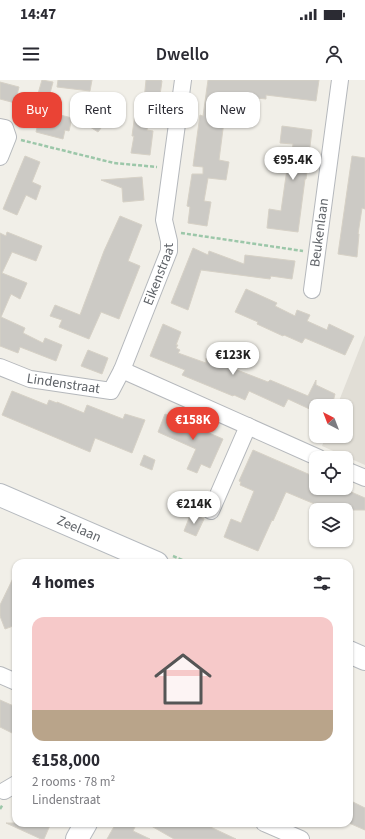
<!DOCTYPE html>
<html lang="en">
<head>
<meta charset="utf-8">
<style>
	body { margin:0; font-family:"Source Sans 3",sans-serif; background:#f2f2f3; color:#2b2b33; height:100vh; display:flex; flex-direction:column; font-size:15px; white-space:nowrap }
	* { box-sizing:border-box; margin:0 }
	p { font-size:13px; color:#7c7c81 }
	.icon { flex:none; width:22px; height:22px; fill:none; stroke:currentColor; stroke-width:2; stroke-linecap:round; stroke-linejoin:round }
	.map { position:relative; flex:1; overflow:hidden }
	.sheet { position:absolute; left:12px; top:479px; width:341px; height:268px; display:flex; flex-direction:column; background:#fff; border-radius:12px; box-shadow:0 1px 3px #0004 }
	.sheet>* { flex:none }
	.hud { position:absolute; left:12px; top:12px; width:341px; height:36px; display:flex; gap:8px }
	.needle { width:26px; rotate:318deg }
	.controls { position:absolute; left:309px; top:319px; display:grid; gap:8px }
	.controls a { display:grid; place-items:center; width:44px; height:44px; border-radius:8px; background:#fff; box-shadow:0 1px 3px #0004; font-size:20px }
	.price { position:absolute; translate:-50% -34px; padding:0 9px; border-radius:14px; background:#fff; color:#222; font-size:13px; line-height:26px; filter:drop-shadow(0 1px 2px #0008) }
	.price::after { content:''; position:absolute; left:50%; top:24px; width:12px; height:9px; margin-left:-6px; background:inherit; clip-path:polygon(0 0,100% 0,50% 100%) }
	.price.selected { background:#ea4335; color:#fff }
	ul { padding:0; list-style:none }
	li { display:grid; align-content:center; gap:8px; height:212px; padding:0 20px }
	li span { display:grid; place-items:center; height:124px; border-radius:12px; color:#555 }
	li>.icon { margin-inline-start:auto }
	span .icon { width:72px; height:72px; fill:#fffc; stroke-width:1 }
	li b { font-size:17px }
	h2 { display:flex; justify-content:space-between; align-items:center; height:48px; padding:0 20px; font-size:17px }
	.tag { padding:0 14px; border-radius:12px; background:#fff; box-shadow:0 1px 3px #0004; font-size:14px; line-height:36px }
	.tag.selected { background:#ea4335; color:#fff }
	.status { display:flex; justify-content:space-between; align-items:center; height:28px; padding:0 20px; background:#fff; direction:ltr }
	.status svg { height:11px; fill:currentColor }
	header { display:flex; justify-content:space-between; align-items:center; height:52px; padding:0 20px; background:#fff; font-size:18px; font-weight:600 }
	.map>svg:first-child { display:block }
	.education { fill:#e1ded6 }
	.building { fill:#cccac5; stroke:#d6d1c6 }
	.lines { fill:none; stroke-linecap:round; stroke-linejoin:round }
	.street-casing { stroke:#b5b8bc; stroke-width:18 }
	.secondary-casing { stroke:#b6babf; stroke-width:24 }
	.path { stroke:#9cc7a9; stroke-width:2.5; stroke-dasharray:4 2; stroke-linecap:butt }
	.street { stroke:#fff; stroke-width:16 }
	.secondary { stroke:#fff; stroke-width:22 }
	.labels { text-anchor:middle; dominant-baseline:central; stroke-width:3; stroke-linejoin:round; paint-order:stroke }
	.street-label { font-size:14px; fill:#5f6368; stroke:#fff }
</style>
</head>
<body>
<div class="status"><b>14:47</b><svg viewBox="0 0 49 12"><path d="M0 12V9h3v3zM5 12V6h3v6zM10 12V3h3v9zM15 12V0h3v12zM26 1h20v11H26zM47 4h2v5h-2z"/></svg></div>
<header><svg class="icon" aria-label="menu" viewBox="0 0 24 24"><path d="M4 6h16M4 12h16M4 18h16"/></svg>Dwello<svg class="icon" aria-label="person" viewBox="0 0 24 24"><circle cx="12" cy="8" r="4"/><path d="M4 21q1-7 8-7t8 7"/></svg></header>
<div class="map">
<svg width="365" height="759" viewBox="0 0 365 759">
	<rect width="100%" height="100%" fill="#f1efe8"/>
	<!-- education -->
	<path class="education" d="M365,255V385L322,366L326,356H346V326H337Z"/>
	<!-- building -->
	<g class="building">
		<path d="M42,0L53,2L48,21L37,17Z"/>
		<path d="M58,0H92L90,11L57,7Z"/>
		<path d="M146,0H161L162,1L159,22L144,20Z"/>
		<path d="M208,0H319L316,21L266,15V19L257,18V22L227,18L219,80L229,82L226,100L208,98L204,121L211,122L207,146L188,143L190,127L187,126L192,94H203V87L193,86L200,35L203,36Z"/>
		<path d="M0,2L19,7L15,23L0,19Z"/>
		<path d="M79,22L106,25L104,44L98,52L76,38Z"/>
		<path d="M136,26L150,28L147,50L153,51L150,75L131,73L134,56H132Z"/>
		<path d="M41,30L72,38L69,51L65,50L63,59L36,52Z"/>
		<path d="M282,46L312,50L306,99H305L298,152L267,148L269,129L281,131L287,89H290L293,64L280,63Z"/>
		<path d="M25,76L40,82L32,102L41,106L36,120L26,115L17,135L3,129Z"/>
		<path d="M352,76L365,78V129L362,128L358,154H359L357,177L338,174Z"/>
		<path d="M142,97L144,120L123,122L122,108L101,100Z"/>
		<path d="M120,136L142,145L128,181L140,186L119,239L101,232L89,259L59,247L62,240L50,236L55,225L80,235L104,171Z"/>
		<path d="M7,152L42,166L36,181L12,172L2,193L27,203L20,219L11,214L1,237L25,248L23,253L43,263L45,258L62,265L56,281L20,267L18,273L0,266V153L6,156Z"/>
		<path d="M193,168L208,175L209,171L244,184L245,175L295,181L292,199L271,196L270,199L201,190L188,230L171,223Z"/>
		<path d="M246,209L277,223L275,226L295,236L297,230L310,235L307,241L327,250L329,244L354,256L345,275L305,258L302,263L284,255L283,256L257,244L258,242L235,232Z"/>
		<path d="M163,244L181,252L176,265H178L176,268L180,270L178,273L206,283V278L268,302L270,300L308,316L316,300V305L335,314L332,326H316V332L288,319L284,327L249,311L245,320L234,315L233,316L182,295L185,290L150,276Z"/>
		<path d="M88,270L108,278L102,294L81,286Z"/>
		<path d="M12,311L47,325L49,320L57,323V322L84,333L87,325L123,339L125,334L145,340L132,373L95,358L90,372L2,335Z"/>
		<path d="M165,334L223,359L210,388L201,384L197,393L187,389L196,369L158,352Z"/>
		<path d="M253,370L315,397L310,408H342L365,418V430H329L286,412L273,441L272,440L258,471L224,457L231,439L241,443L254,411L240,405L241,402L239,401Z"/>
		<path d="M144,375L155,380L152,390L140,385Z"/>
		<path d="M191,433L204,439L196,456L184,451Z"/>
		<path d="M16,492V520L15,523L16,527V545L5,549L0,536V525Z"/>
		<path d="M0,620L16,627V655L0,647Z"/>
		<path d="M349,720L365,728V750L349,743Z"/>
		<path d="M6,743H51L44,759H41Z"/>
		<path d="M116,743H137L133,751L150,759H107Z"/>
		<path d="M146,743H202L236,759H174Z"/>
	</g>
	<g class="lines">
		<defs>
			<g id="street">
				<path d="M0,47L5,48L8,57L0,77"/>
				<path id="s1" d="M312,210L340,0"/>
				<path id="s2" d="M0,287L30,299L111,311L122,290L319,378"/>
				<path id="s3" d="M122,290L169,171V161L164,140L183,0"/>
				<path d="M346,390L365,398"/>
				<path d="M211,431L248,346"/>
				<path d="M0,595L16,602"/>
				<path d="M4,711L16,704"/>
				<path d="M264,743L301,759"/>
			</g>
			<g id="secondary">
				<path id="s4" d="M0,415L157,483"/>
				<path d="M349,572L365,579"/>
				<path d="M77,759L86,743"/>
			</g>
		</defs>
		<!-- street casing -->
		<use href="#street" class="street-casing"/>
		<!-- secondary casing -->
		<use href="#secondary" class="secondary-casing"/>
		<!-- path -->
		<g class="path">
			<path d="M21,60L114,83L157,87"/>
			<path d="M181,153L303,171"/>
			<path d="M173,476L189,483"/>
			<path d="M0,729L3,724"/>
		</g>
		<!-- street -->
		<use href="#street" class="street"/>
		<!-- secondary -->
		<use href="#secondary" class="secondary"/>
	</g>
	<g class="labels">
		<!-- street labels -->
		<g class="street-label">
			<text stroke="none"><textPath href="#s1" startOffset="58">Beukenlaan</textPath></text>
			<text stroke="none"><textPath href="#s3" startOffset="103">Eikenstraat</textPath></text>
			<text stroke="none"><textPath href="#s2" startOffset="66">Lindenstraat</textPath></text>
			<text stroke="none"><textPath href="#s4" startOffset="86">Zeelaan</textPath></text>
		</g>
	</g>
</svg>
<div class="controls">
<a><svg class="needle" viewBox="-14 -14 28 28"><path d="M0-13l5 13h-10z" fill="#e53935"/><path d="M0 13l5-13h-10z" fill="#7c7c81"/></svg></a>
<a><svg class="icon" aria-label="locate" viewBox="0 0 24 24"><circle cx="12" cy="12" r="6"/><path d="M12 2v4M12 18v4M2 12h4M18 12h4"/></svg></a>
<a><svg class="icon" aria-label="layers" viewBox="0 0 24 24"><path d="M12 4l9 5-9 5-9-5zM3 14l9 5 9-5"/></svg></a>
</div>
<b class="price" style="left:293px;top:101px">€95.4K</b>
<b class="price" style="left:233px;top:296px">€123K</b>
<b class="price selected" style="left:193px;top:361px">€158K</b>
<b class="price" style="left:194px;top:445px">€214K</b>
<div class="hud">
<a class="tag selected">Buy</a>
<a class="tag">Rent</a>
<a class="tag">Filters</a>
<a class="tag">New</a>
</div>
<section class="sheet">
<h2>4 homes<svg class="icon" aria-label="filters" viewBox="0 0 24 24"><path d="M4 7h16M4 17h16"/><circle cx="9" cy="7" r="2"/><circle cx="15" cy="17" r="2"/></svg></h2>
<ul>
<li><span style="background:linear-gradient(#f6c9c9 75%,#b9a48a 0)"><svg class="icon" aria-label="home" viewBox="0 0 24 24"><path d="M3 11l9-7 9 7M6 9v11h12V9"/></svg></span><div><b>€158,000</b><p>2 rooms · 78 m²</p><p>Lindenstraat</p></div></li>
</ul>
</section>
</div>
</body>
</html>
